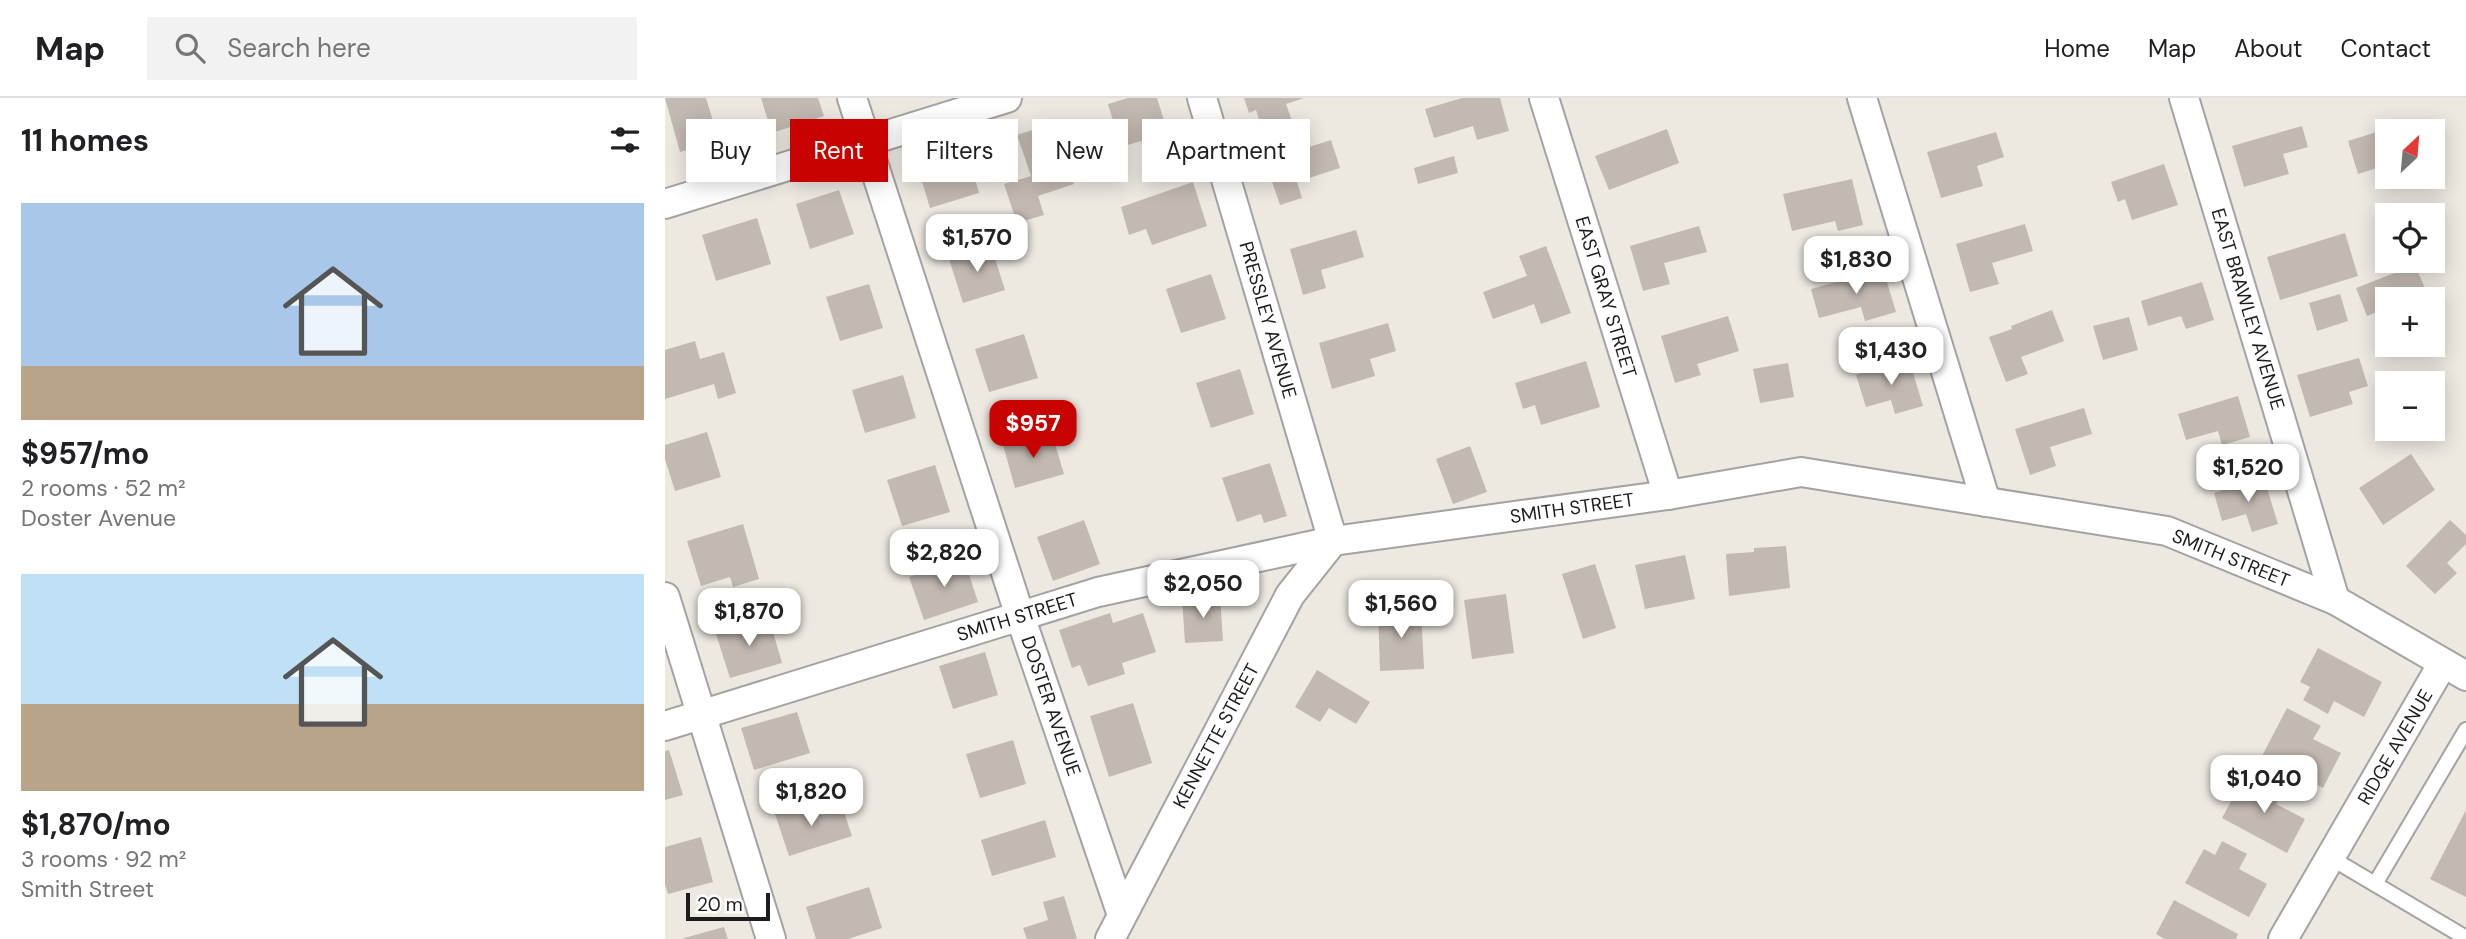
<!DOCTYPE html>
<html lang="en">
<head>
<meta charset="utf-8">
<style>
	body { margin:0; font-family:"DM Sans",sans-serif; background:#f2f2f2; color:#202124; height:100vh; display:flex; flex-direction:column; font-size:26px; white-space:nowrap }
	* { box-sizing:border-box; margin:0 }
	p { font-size:23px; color:#757577 }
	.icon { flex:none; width:38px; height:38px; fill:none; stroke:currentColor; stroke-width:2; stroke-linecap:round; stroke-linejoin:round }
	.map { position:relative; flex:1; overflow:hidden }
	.side { display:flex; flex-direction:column; background:#fff; width:665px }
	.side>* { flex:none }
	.banner { position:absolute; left:21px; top:21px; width:665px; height:63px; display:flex; gap:14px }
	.needle { width:46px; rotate:26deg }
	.fabs { position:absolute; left:1710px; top:21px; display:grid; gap:14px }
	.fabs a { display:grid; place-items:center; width:70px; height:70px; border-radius:0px; background:#fff; box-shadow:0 4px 18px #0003; font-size:35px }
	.scale { position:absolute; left:21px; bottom:18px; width:84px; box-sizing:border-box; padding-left:7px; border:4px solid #1c1c1c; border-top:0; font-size:19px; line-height:24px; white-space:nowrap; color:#1c1c1c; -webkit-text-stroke:5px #fff; paint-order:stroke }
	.price { position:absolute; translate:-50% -60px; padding:0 16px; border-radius:14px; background:#fff; color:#222; font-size:23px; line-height:46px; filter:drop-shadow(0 2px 4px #0008) }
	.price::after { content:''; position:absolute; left:50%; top:42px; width:21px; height:16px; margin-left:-10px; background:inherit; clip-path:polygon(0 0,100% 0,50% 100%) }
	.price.current { background:#c70201; color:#fff }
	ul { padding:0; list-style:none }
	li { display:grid; align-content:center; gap:14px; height:371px; padding:0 21px }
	li span { display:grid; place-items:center; height:217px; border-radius:0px; color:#555 }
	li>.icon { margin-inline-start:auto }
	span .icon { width:126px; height:126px; fill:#fffc; stroke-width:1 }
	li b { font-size:30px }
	h2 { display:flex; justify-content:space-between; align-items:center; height:84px; padding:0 21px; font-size:30px }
	.chip { padding:0 24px; border-radius:0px; background:#fff; box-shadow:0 4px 18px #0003; font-size:24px; line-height:63px }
	.chip.current { background:#c70201; color:#fff }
	header { display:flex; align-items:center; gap:42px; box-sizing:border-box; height:98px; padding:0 35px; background:#fff; border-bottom:2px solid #e0e0e0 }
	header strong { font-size:33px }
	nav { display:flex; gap:38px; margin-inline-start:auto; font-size:24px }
	.search { width:490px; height:63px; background:#f2f2f2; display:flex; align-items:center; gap:18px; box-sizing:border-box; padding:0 24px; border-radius:0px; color:#757577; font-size:26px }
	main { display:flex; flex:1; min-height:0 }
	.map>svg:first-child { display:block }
	.building { fill:#c2b9b1 }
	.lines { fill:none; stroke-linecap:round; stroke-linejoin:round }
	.lane-casing { stroke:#a3a3a3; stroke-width:18 }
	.street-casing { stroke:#a3a3a3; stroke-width:32 }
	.lane { stroke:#fff; stroke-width:14 }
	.street { stroke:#fff; stroke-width:28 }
	.labels { text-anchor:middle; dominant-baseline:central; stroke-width:5; stroke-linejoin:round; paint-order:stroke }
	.street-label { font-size:19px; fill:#1c1c1c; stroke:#fff }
</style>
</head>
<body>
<header>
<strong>Map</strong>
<div class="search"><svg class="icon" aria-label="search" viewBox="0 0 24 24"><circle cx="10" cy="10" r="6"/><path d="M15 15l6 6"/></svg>Search here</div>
<nav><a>Home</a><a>Map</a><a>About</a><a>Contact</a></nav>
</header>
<main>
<section class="side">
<h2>11 homes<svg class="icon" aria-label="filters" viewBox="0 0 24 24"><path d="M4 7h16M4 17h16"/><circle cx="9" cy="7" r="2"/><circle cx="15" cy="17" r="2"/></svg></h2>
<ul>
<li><span style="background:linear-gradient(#a9c7e8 75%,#b9a48a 0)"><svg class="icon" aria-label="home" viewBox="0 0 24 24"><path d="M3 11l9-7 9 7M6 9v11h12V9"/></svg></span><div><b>$957/mo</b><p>2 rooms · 52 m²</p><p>Doster Avenue</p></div></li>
<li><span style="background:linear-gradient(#bfe0f5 60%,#b9a48a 0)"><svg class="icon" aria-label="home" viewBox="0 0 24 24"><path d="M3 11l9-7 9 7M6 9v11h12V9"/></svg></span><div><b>$1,870/mo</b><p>3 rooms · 92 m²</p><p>Smith Street</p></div></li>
</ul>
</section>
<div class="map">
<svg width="1801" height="841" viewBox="0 0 1801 841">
	<rect width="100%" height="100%" fill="#ede9e1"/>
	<!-- building -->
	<g class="building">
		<path d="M0,0H41L54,43L15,54Z"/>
		<path d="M96,0H153L159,18L107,35Z"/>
		<path d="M463,0H492L503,35L456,49L443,6Z"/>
		<path d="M579,0H639L621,6L631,34L601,44L591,12L584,15Z"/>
		<path d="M797,0H835L844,33L812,42L808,28L769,40L760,11Z"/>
		<path d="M390,25L409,86L373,98L379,117L352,125L339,86L366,78L352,37Z"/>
		<path d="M1637,28L1643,49L1618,56L1624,76L1579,89L1567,48Z"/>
		<path d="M1002,31L1014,65L944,92L930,58Z"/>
		<path d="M1718,32L1722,45V67L1693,76L1683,43Z"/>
		<path d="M1331,34L1339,59L1312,68L1318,88L1276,100L1262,54Z"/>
		<path d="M666,42L675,70L632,84L637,100L615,107L600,63Z"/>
		<path d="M302,52L314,95L265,110L252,67Z"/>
		<path d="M789,58L793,75L753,86L749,70Z"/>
		<path d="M1499,66L1513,107L1467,122L1460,101L1453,104L1446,84Z"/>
		<path d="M1187,81L1198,127L1173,133L1170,123L1127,133L1118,96Z"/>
		<path d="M528,84L542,128L487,147L481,131L464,137L456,109Z"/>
		<path d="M174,92L189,136L145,151L131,106Z"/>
		<path d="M92,120L106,166L51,183L37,137Z"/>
		<path d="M1360,126L1368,153L1327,165L1334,186L1305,194L1291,146Z"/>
		<path d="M1034,128L1042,154L999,165L1005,186L978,193L965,148Z"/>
		<path d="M691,132L699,159L656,172L661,190L638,197L625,151Z"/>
		<path d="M1680,135L1693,178L1615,202L1602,159Z"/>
		<path d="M326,148L340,192L298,205L284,161Z"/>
		<path d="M881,148L906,215L876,226L869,206L828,221L818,194L862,178L854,158Z"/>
		<path d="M1750,167L1762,195L1746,201H1722V210L1702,218L1691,190Z"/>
		<path d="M1218,171L1231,214L1200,223L1196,209L1154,220L1146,191Z"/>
		<path d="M546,176L561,221L516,235L501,191Z"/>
		<path d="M1537,184L1549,222L1521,231L1516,218L1483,228L1476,203Z"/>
		<path d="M204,186L218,230L175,243L161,199Z"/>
		<path d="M1675,196L1683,223L1652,233L1644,205Z"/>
		<path d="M1387,212L1399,243L1356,259L1363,276L1341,284L1324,239L1347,231L1346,228Z"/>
		<path d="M1063,218L1074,253L1032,266L1036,277L1010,285L996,238Z"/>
		<path d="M1464,219L1473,252L1438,262L1428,228Z"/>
		<path d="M723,225L731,253L705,261L710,278L667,291L654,245Z"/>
		<path d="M359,236L373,280L324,294L310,251Z"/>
		<path d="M30,243L35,261L59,254L71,295L53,301L49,286L0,301V252Z"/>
		<path d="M1694,260L1703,288L1684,294L1688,306L1645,319L1632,277Z"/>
		<path d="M1244,261L1258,308L1230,316L1226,302L1201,309L1191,277Z"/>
		<path d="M921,263L935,309L876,327L870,307L858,311L850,285Z"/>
		<path d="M1123,265L1129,299L1095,305L1088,271Z"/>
		<path d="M575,271L589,316L546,330L531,285Z"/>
		<path d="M238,277L251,320L200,335L187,292Z"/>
		<path d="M1573,298L1585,339L1557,347L1553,333L1521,342L1513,316Z"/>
		<path d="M1419,310L1427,336L1385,349L1391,368L1365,377L1350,331Z"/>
		<path d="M386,333L399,376L350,390L338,347Z"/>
		<path d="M42,334L56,379L10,393L0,361V347Z"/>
		<path d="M805,348L822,394L788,406L771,361Z"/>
		<path d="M1746,356L1770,392L1718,427L1694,390Z"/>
		<path d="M605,365L622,418L599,425L596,416L572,424L557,380Z"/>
		<path d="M270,367L285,414L237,428L222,382Z"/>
		<path d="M1599,380L1613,426L1587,434L1581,416L1557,423L1549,395Z"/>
		<path d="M419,422L435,466L388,483L372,439Z"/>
		<path d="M1785,422L1801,437V446L1782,465L1792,475L1770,496L1741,468Z"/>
		<path d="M78,426L94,481L68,489L65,479L36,488L22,443Z"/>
		<path d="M1121,448L1125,490L1064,498L1061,456L1089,454V450Z"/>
		<path d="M1020,457L1030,501L980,511L970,467Z"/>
		<path d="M299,461L313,504L259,522L244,479Z"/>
		<path d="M930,466L951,530L918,541L897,476Z"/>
		<path d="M841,496L849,555L807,561L799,502Z"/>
		<path d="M555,498L558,543L520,545L517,500Z"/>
		<path d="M756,511L759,571L715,573L713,512Z"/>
		<path d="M445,515L448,525L478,515L491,554L457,565L460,576L423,588L415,567L407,570L394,532Z"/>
		<path d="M104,520L117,565L65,580L51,536Z"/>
		<path d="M1653,550L1717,584L1699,619L1669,603L1663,616L1638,602L1645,589L1635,584Z"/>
		<path d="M320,554L333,597L288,611L274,568Z"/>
		<path d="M652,572L705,604L691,626L664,610L655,624L630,609Z"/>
		<path d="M468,605L487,665L444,679L425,618Z"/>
		<path d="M1622,610L1656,628L1648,641L1676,655L1658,690L1597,658Z"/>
		<path d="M132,614L145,655L89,672L76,630Z"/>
		<path d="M348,642L361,686L315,700L301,656Z"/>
		<path d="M4,652L18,697L0,702V653Z"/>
		<path d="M1594,679L1618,692L1611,706L1640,721L1622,755L1557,720L1576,685L1587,691Z"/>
		<path d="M151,703L157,717L178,711L187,738L124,758L110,716Z"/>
		<path d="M1801,712V799L1765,781Z"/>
		<path d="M380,722L391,759L327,778L316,742Z"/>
		<path d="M36,739L48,784L3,796L0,787V749Z"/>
		<path d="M1557,743L1582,756L1574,771L1602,786L1584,819L1520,785L1539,751L1550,757Z"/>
		<path d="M204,789L217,830L183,841H151L141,809Z"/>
		<path d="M399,798L412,841H362L358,830L383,822L378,804Z"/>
		<path d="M1509,802L1573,836L1571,841H1500L1491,836Z"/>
		<path d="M59,829L63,841H19V840Z"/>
	</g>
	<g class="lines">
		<defs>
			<g id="lane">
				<path d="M1666,760L1801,840"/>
				<path d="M1710,786L1801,632"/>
			</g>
			<g id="street">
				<path d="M187,0L355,518L457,817"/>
				<path d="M879,0L1003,397"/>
				<path d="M1197,0L1321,404"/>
				<path d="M1519,0L1670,502"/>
				<path d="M0,106L342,0"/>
				<path d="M0,499L106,841"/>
				<path d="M0,628L433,494L668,443L1003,397L1136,374L1502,433L1670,502L1801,578"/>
				<path d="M445,841L625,497L668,443L537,0"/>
				<path d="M1618,841L1778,565"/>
			</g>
		</defs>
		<!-- lane casing -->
		<use href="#lane" class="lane-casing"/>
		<!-- street casing -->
		<use href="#street" class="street-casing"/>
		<!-- lane -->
		<use href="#lane" class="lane"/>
		<!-- street -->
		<use href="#street" class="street"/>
	</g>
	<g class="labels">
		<!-- street labels -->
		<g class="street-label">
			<text transform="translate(941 199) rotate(73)">EAST GRAY STREET</text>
			<text transform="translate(1583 211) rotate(73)">EAST BRAWLEY AVENUE</text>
			<text transform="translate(603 222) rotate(74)">PRESSLEY AVENUE</text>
			<text transform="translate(907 410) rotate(-8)">SMITH STREET</text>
			<text transform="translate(1566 460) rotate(22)">SMITH STREET</text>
			<text transform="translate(352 519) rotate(-17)">SMITH STREET</text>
			<text transform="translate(386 608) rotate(71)">DOSTER AVENUE</text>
			<text transform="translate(551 638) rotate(-62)">KENNETTE STREET</text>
			<text transform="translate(1730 649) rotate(-60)">RIDGE AVENUE</text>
		</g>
	</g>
</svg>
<div class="fabs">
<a><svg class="needle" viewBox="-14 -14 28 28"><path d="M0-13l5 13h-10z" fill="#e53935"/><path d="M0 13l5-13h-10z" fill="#757577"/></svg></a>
<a><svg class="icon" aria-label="locate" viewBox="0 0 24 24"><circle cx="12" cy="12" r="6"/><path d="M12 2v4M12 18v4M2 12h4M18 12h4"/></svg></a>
<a>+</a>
<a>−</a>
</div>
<div class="scale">20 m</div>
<b class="price" style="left:312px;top:176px">$1,570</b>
<b class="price" style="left:1191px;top:198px">$1,830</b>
<b class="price" style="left:1226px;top:289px">$1,430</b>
<b class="price current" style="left:368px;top:362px">$957</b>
<b class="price" style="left:1583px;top:406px">$1,520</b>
<b class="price" style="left:279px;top:491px">$2,820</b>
<b class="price" style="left:538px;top:522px">$2,050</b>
<b class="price" style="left:736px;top:542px">$1,560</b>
<b class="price" style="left:84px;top:550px">$1,870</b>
<b class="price" style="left:1599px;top:717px">$1,040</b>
<b class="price" style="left:146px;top:730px">$1,820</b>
<div class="banner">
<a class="chip">Buy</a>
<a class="chip current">Rent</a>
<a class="chip">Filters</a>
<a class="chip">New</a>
<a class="chip">Apartment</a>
</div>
</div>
</main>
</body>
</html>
